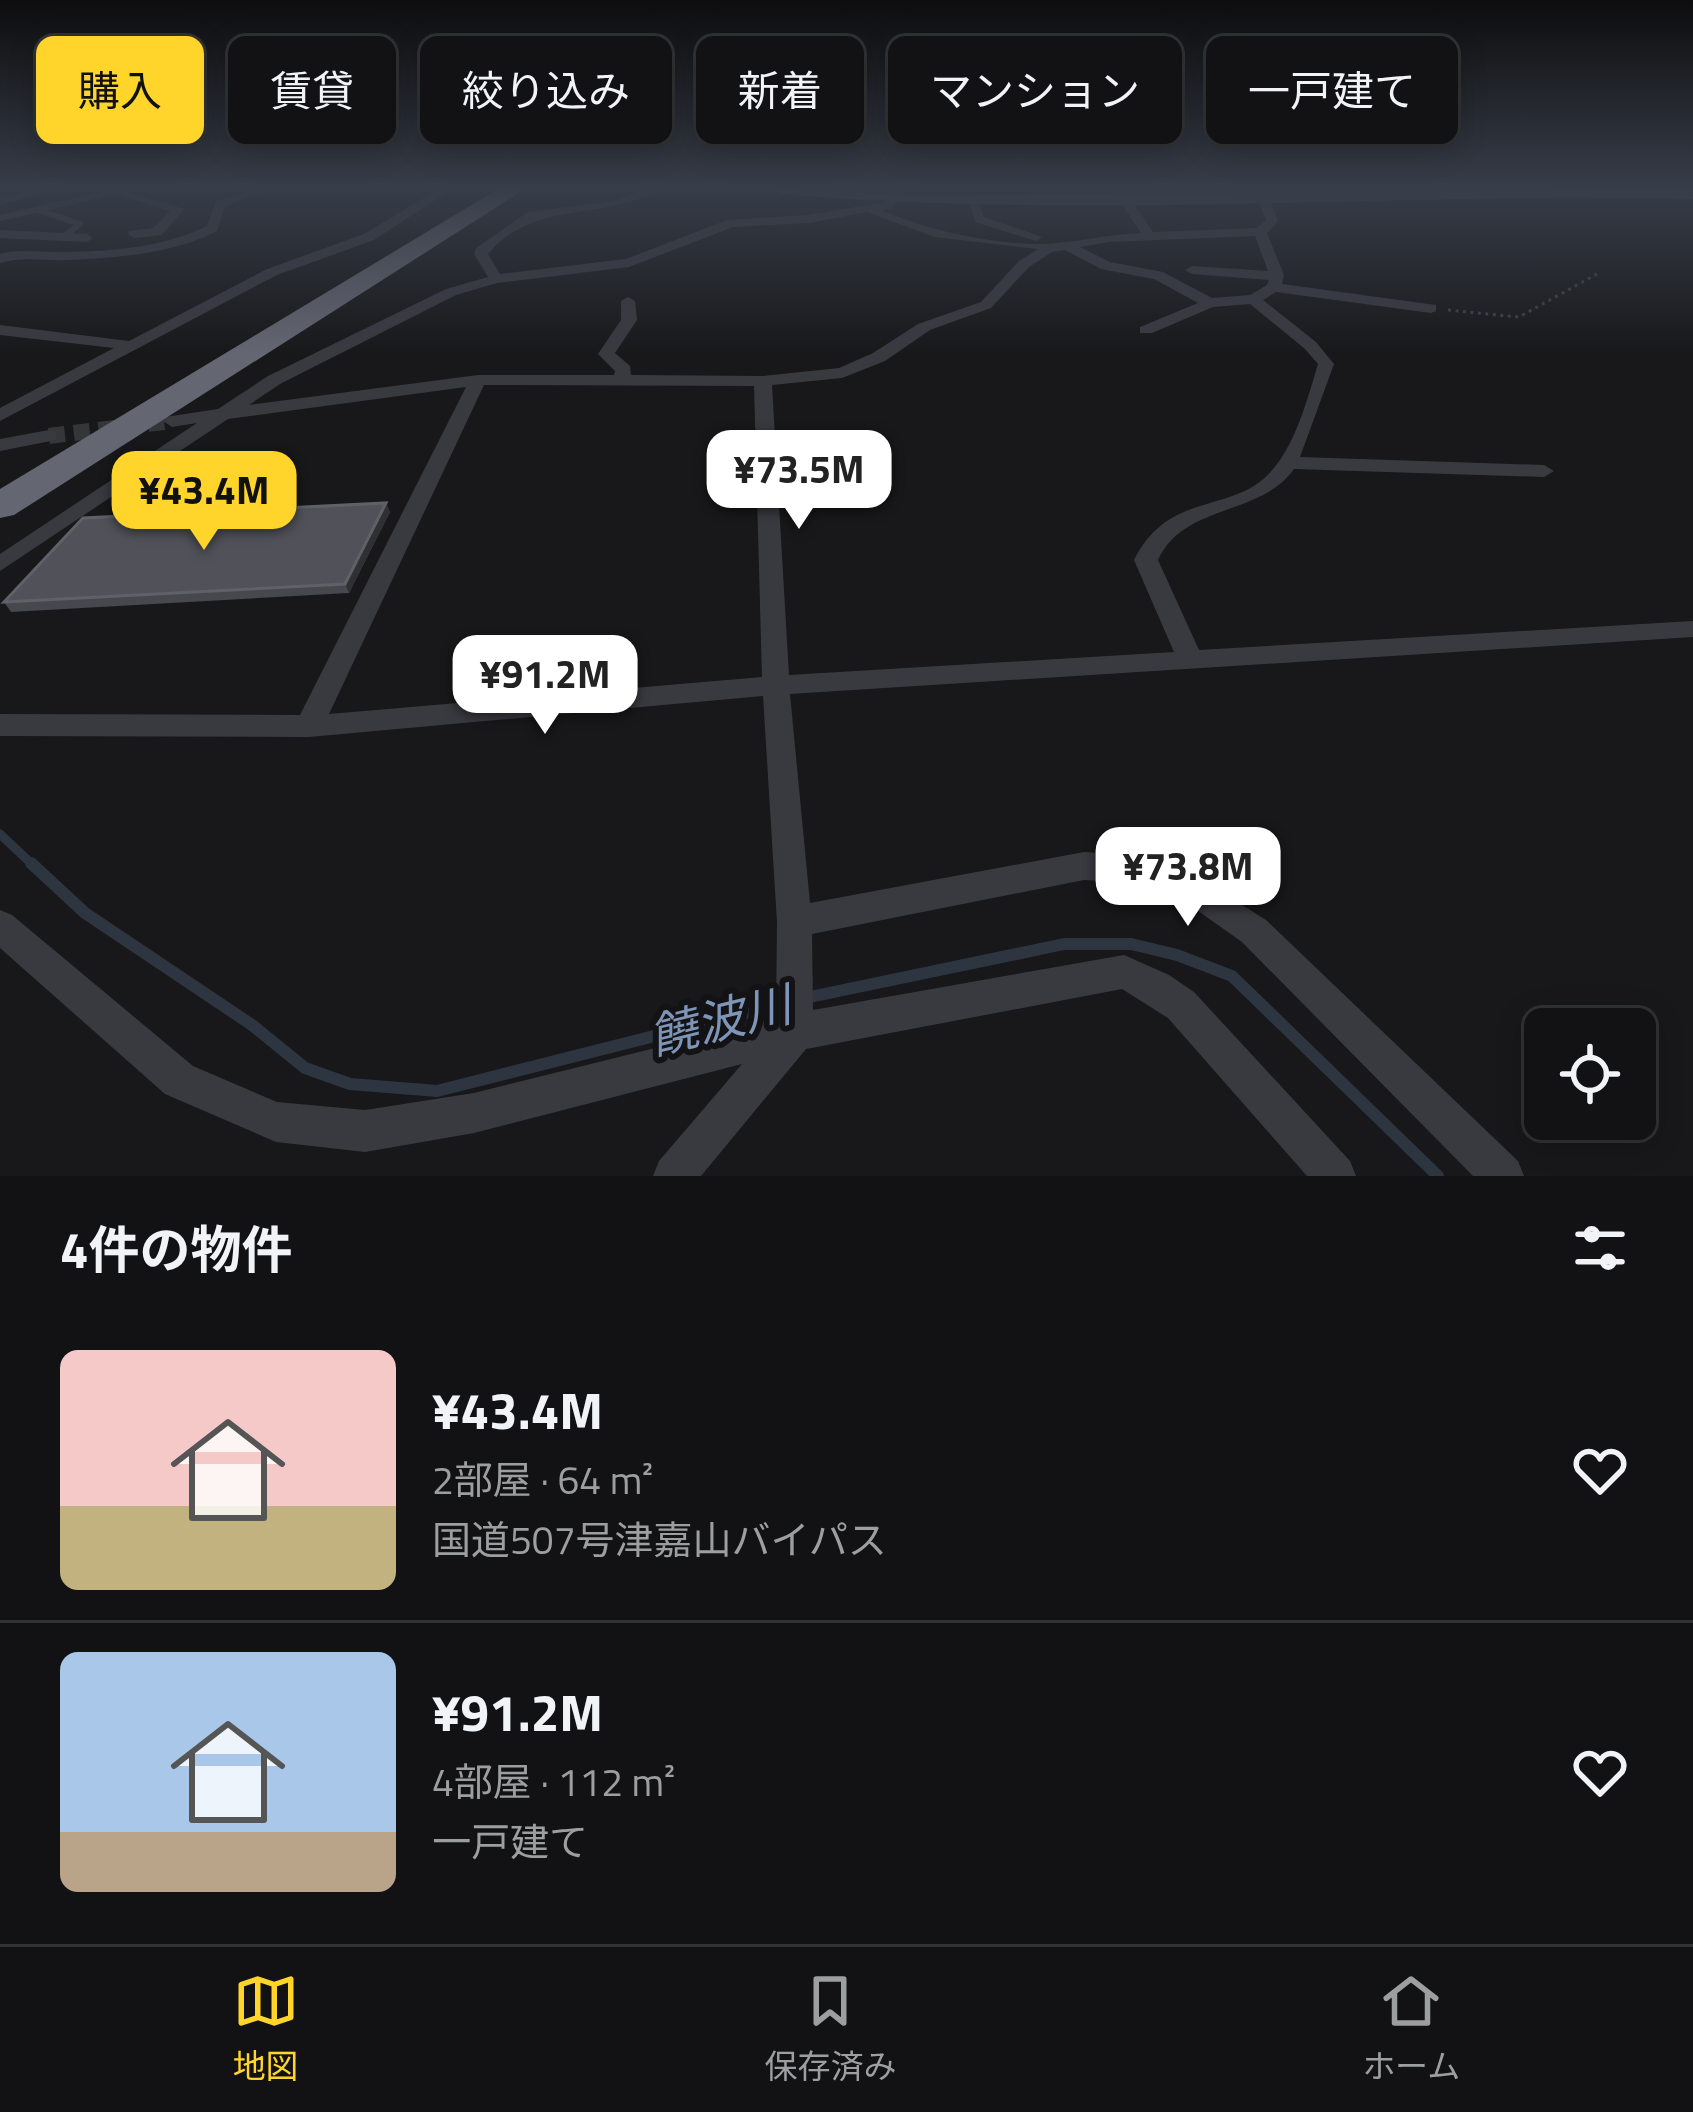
<!DOCTYPE html>
<html lang="ja">
<head>
<meta charset="utf-8">
<style>
	body { margin:0; font-family:"Titillium Web","Noto Sans JP",sans-serif; background:#1f2022; color:#f1f3f6; height:100vh; display:flex; flex-direction:column; font-size:45px; white-space:nowrap }
	* { box-sizing:border-box; margin:0 }
	p { font-size:39px; color:#9c9ea0 }
	.icon { flex:none; width:66px; height:66px; fill:none; stroke:currentColor; stroke-width:2; stroke-linecap:round; stroke-linejoin:round }
	.map { position:relative; height:1176px; overflow:hidden }
	.drawer { display:flex; flex-direction:column; background:#121214; flex:1 }
	.drawer>* { flex:none }
	.banner { position:absolute; left:36px; top:36px; width:1623px; height:108px; display:flex; gap:24px }
	.buttons { position:absolute; left:1524px; top:1008px; display:grid; gap:24px }
	.buttons a { display:grid; place-items:center; width:132px; height:132px; border-radius:18px; background:#121214; box-shadow:0 6px 30px #0003,0 0 0 3px #313234; font-size:60px }
	.price { position:absolute; translate:-50% -102px; padding:0 27px; border-radius:24px; background:#fff; color:#222; font-size:39px; line-height:78px; filter:drop-shadow(0 3px 6px #0008) }
	.price::after { content:''; position:absolute; left:50%; top:72px; width:36px; height:27px; margin-left:-18px; background:inherit; clip-path:polygon(0 0,100% 0,50% 100%) }
	.price.active { background:#ffd52b; color:#111 }
	ul { padding:0; list-style:none }
	li { display:flex; align-items:center; gap:36px; height:300px; padding:0 60px }
	li+li { border-top:3px solid #313234 }
	li span { display:grid; place-items:center; flex:none; width:336px; height:240px; border-radius:18px; color:#555 }
	li>.icon { margin-inline-start:auto }
	span .icon { width:144px; height:144px; fill:#fffc; stroke-width:1 }
	li b { font-size:51px }
	h2 { display:flex; justify-content:space-between; align-items:center; height:144px; padding:0 60px; font-size:51px }
	.pill { padding:0 42px; border-radius:18px; background:#121214; box-shadow:0 6px 30px #0003,0 0 0 3px #313234; font-size:42px; line-height:108px }
	.pill.active { background:#ffd52b; color:#111 }
	.tab-bar { display:flex; justify-content:space-around; align-items:center; height:168px; border-top:3px solid #313234; background:#121214; font-size:33px; color:#9c9ea0 }
	.tab-bar a { display:grid; justify-items:center; gap:6px }
	.tab-bar .active { color:#ffd52b }
	.map>svg:first-child { display:block }
	.lines { fill:none; stroke-linecap:round; stroke-linejoin:round }
	.stream-far1 { stroke:#2d3540; stroke-width:9 }
	.stream { stroke:#2d3540; stroke-width:12 }
	.street-tunnel { stroke:#35363a; stroke-width:16; stroke-dasharray:16 9; stroke-linecap:butt }
	.path { stroke:#3e4047; stroke-width:3; stroke-dasharray:3 4.5; stroke-linecap:butt }
	.lane { stroke:#393940; stroke-width:6 }
	.street { fill:#393940; fill-rule:evenodd }
	.secondary { fill:#464750; fill-rule:evenodd }
	.highway { fill:#646671; fill-rule:evenodd }
	.wall { fill:#46484d }
	.shaded-wall { fill:#2f3034 }
	.building { fill:#515259; stroke:#5f6068; stroke-width:3 }
	.labels { text-anchor:middle; dominant-baseline:central; stroke-width:12; stroke-linejoin:round; paint-order:stroke }
	.near-water-label { font-size:48px; font-style:italic; fill:#7e95b8; stroke:#131315 }
</style>
</head>
<body>
<div class="map">
<svg width="1693" height="1176" viewBox="0 0 1693 1176">
	<rect width="100%" height="100%" fill="#18181a"/>
	<g class="lines">
		<!-- stream-far1 -->
		<path class="stream-far1" d="M0,834L34,866"/>
		<!-- stream -->
		<g class="stream">
			<path d="M31,863L85,913L252,1025L305,1068L350,1084L437,1091L785,1003"/>
			<path d="M805,998L1064,944H1131L1177,955L1232,976L1438,1176"/>
		</g>
		<!-- street-tunnel -->
		<path class="street-tunnel" d="M49,436L172,421"/>
		<!-- path -->
		<path class="path" d="M1448,310L1519,317L1597,274"/>
		<!-- lane -->
		<g class="lane">
			<path d="M41,211L80,224L62,238"/>
			<path d="M0,218L114,192"/>
		</g>
		<!-- street -->
		<g class="street">
			<path d="M36,189H58L0,205V197Z"/>
			<path d="M99,189H118L184,209L162,235L134,238L128,234L129,231L153,228L170,211Z"/>
			<path d="M254,189H272L225,206L217,231C172,254 117,258 67,260C44,261 23,256 0,263V254C20,249 37,252 57,252C106,252 163,248 207,226L216,201Z"/>
			<path d="M438,189H452L374,240L277,275L0,421V408L114,348L0,335V325L129,341L267,269L364,234Z"/>
			<path d="M645,189H661C606,221 531,200 488,254L500,274L626,259L727,220L809,215L884,202L896,189H908L892,208L882,210C927,231 1007,248 1057,243C1083,241 1112,234 1141,233L1112,189H1124L1153,232L1257,228L1266,220L1258,199L1264,195L1270,199L1278,221L1267,233L1284,275L1282,284L1436,305V311L1431,313L1276,292L1263,300L1316,342L1334,364L1300,457L1544,465L1554,471L1544,477L1294,469C1260,517 1184,503 1158,560L1199,650L1693,621V637L790,694L810,903L1084,852L1133,855L1195,875L1266,920L1518,1161L1524,1176H1473L1242,942L1184,901L1133,883L1084,880L812,934L813,1010L1124,955L1169,975L1194,992L1350,1161L1356,1176H1307L1168,1018L1122,989L806,1049L701,1176H653L659,1161L742,1064L474,1133L365,1152L276,1142L165,1094L0,948V910L12,915L193,1066L277,1102L365,1110L474,1093L776,1018L777,922L763,696L309,737L0,736V714L300,715L466,387L228,419L0,571V554L197,423L172,427L163,421L165,417L218,409L268,376L446,289L488,277L474,254L476,248L528,212L615,201ZM867,212L935,237L1038,249L1019,261L981,302L918,324L873,353L839,368L763,376L631,375L630,366L615,353L637,320L635,301L628,297L621,301V320L598,354L615,371L614,375H478L249,405L280,384L456,295L497,283L629,267L733,227L809,223ZM1255,236L1268,271L1192,266L1185,270L1192,274L1269,280L1267,285L1250,295L1212,298L1163,272L1110,262L1080,247L1109,242ZM1065,250L1101,269L1154,279L1198,303L1140,327V333H1152L1213,307L1250,304L1305,349L1318,364C1308,397 1296,443 1273,469C1235,516 1170,488 1134,560L1174,652L789,675L772,385L842,378L885,361L930,330L991,308L1029,267L1052,252ZM484,385L754,386L762,677L329,714Z"/>
			<path d="M968,197H976L984,217L1042,237L1036,241L975,222Z"/>
			<path d="M0,230L87,234L93,238L87,242L0,238Z"/>
			<path d="M49,430L56,432V440L0,451V439Z"/>
		</g>
		<!-- secondary -->
		<path class="secondary" d="M775,189L912,195L1693,189V199C1390,192 1086,220 783,194Z"/>
		<!-- highway -->
		<path class="highway" d="M498,189H525L14,515L0,518V489Z"/>
	</g>
	<!-- wall -->
	<path class="wall" d="M386,503L390,512L349,593L11,612L4,602Z"/>
	<!-- shaded-wall -->
	<path class="shaded-wall" d="M386,503L390,512L349,593L345,584Z"/>
	<!-- building -->
	<path class="building" d="M386,503L345,584L4,602L83,518Z"/>
	<!-- sky -->
	<linearGradient id="sky" x2="0" y2="1"><stop stop-color="#0d0d0e"/><stop offset="0.53" stop-color="#373d49"/><stop offset="1" stop-color="#373d49" stop-opacity="0"/></linearGradient>
	<rect width="1693" height="354" fill="url(#sky)"/>
	<g class="labels">
		<!-- near-water labels -->
		<g class="near-water-label">
			<text transform="translate(720 1020) rotate(-14)">饒波川</text>
		</g>
	</g>
</svg>
<div class="buttons">
<a><svg class="icon" aria-label="locate" viewBox="0 0 24 24"><circle cx="12" cy="12" r="6"/><path d="M12 2v4M12 18v4M2 12h4M18 12h4"/></svg></a>
</div>
<b class="price" style="left:799px;top:532px">¥73.5M</b>
<b class="price active" style="left:204px;top:553px">¥43.4M</b>
<b class="price" style="left:545px;top:737px">¥91.2M</b>
<b class="price" style="left:1188px;top:929px">¥73.8M</b>
<div class="banner">
<a class="pill active">購入</a>
<a class="pill">賃貸</a>
<a class="pill">絞り込み</a>
<a class="pill">新着</a>
<a class="pill">マンション</a>
<a class="pill">一戸建て</a>
</div>
</div>
<section class="drawer">
<h2>4件の物件<svg class="icon" aria-label="filters" viewBox="0 0 24 24"><path d="M4 7h16M4 17h16"/><circle cx="9" cy="7" r="2"/><circle cx="15" cy="17" r="2"/></svg></h2>
<ul>
<li><span style="background:linear-gradient(#f6c9c9 65%,#c2b280 0)"><svg class="icon" aria-label="home" viewBox="0 0 24 24"><path d="M3 11l9-7 9 7M6 9v11h12V9"/></svg></span><div><b>¥43.4M</b><p>2部屋 · 64 m²</p><p>国道507号津嘉山バイパス</p></div><svg class="icon" aria-label="heart" viewBox="0 0 24 24"><path d="M12 20l-8-8c-3-5 5-10 8-4 3-6 11-1 8 4z"/></svg></li>
<li><span style="background:linear-gradient(#a9c7e8 75%,#b9a48a 0)"><svg class="icon" aria-label="home" viewBox="0 0 24 24"><path d="M3 11l9-7 9 7M6 9v11h12V9"/></svg></span><div><b>¥91.2M</b><p>4部屋 · 112 m²</p><p>一戸建て</p></div><svg class="icon" aria-label="heart" viewBox="0 0 24 24"><path d="M12 20l-8-8c-3-5 5-10 8-4 3-6 11-1 8 4z"/></svg></li>
</ul>
</section>
<nav class="tab-bar">
<a class="active"><svg class="icon" aria-label="map" viewBox="0 0 24 24"><path d="M3 6l6-2 6 2 6-2v14l-6 2-6-2-6 2zM9 4v14M15 6v14"/></svg>地図</a>
<a><svg class="icon" aria-label="saved" viewBox="0 0 24 24"><path d="M7 4h10v16l-5-4-5 4z"/></svg>保存済み</a>
<a><svg class="icon" aria-label="home" viewBox="0 0 24 24"><path d="M3 11l9-7 9 7M6 9v11h12V9"/></svg>ホーム</a>
</nav>
</body>
</html>
